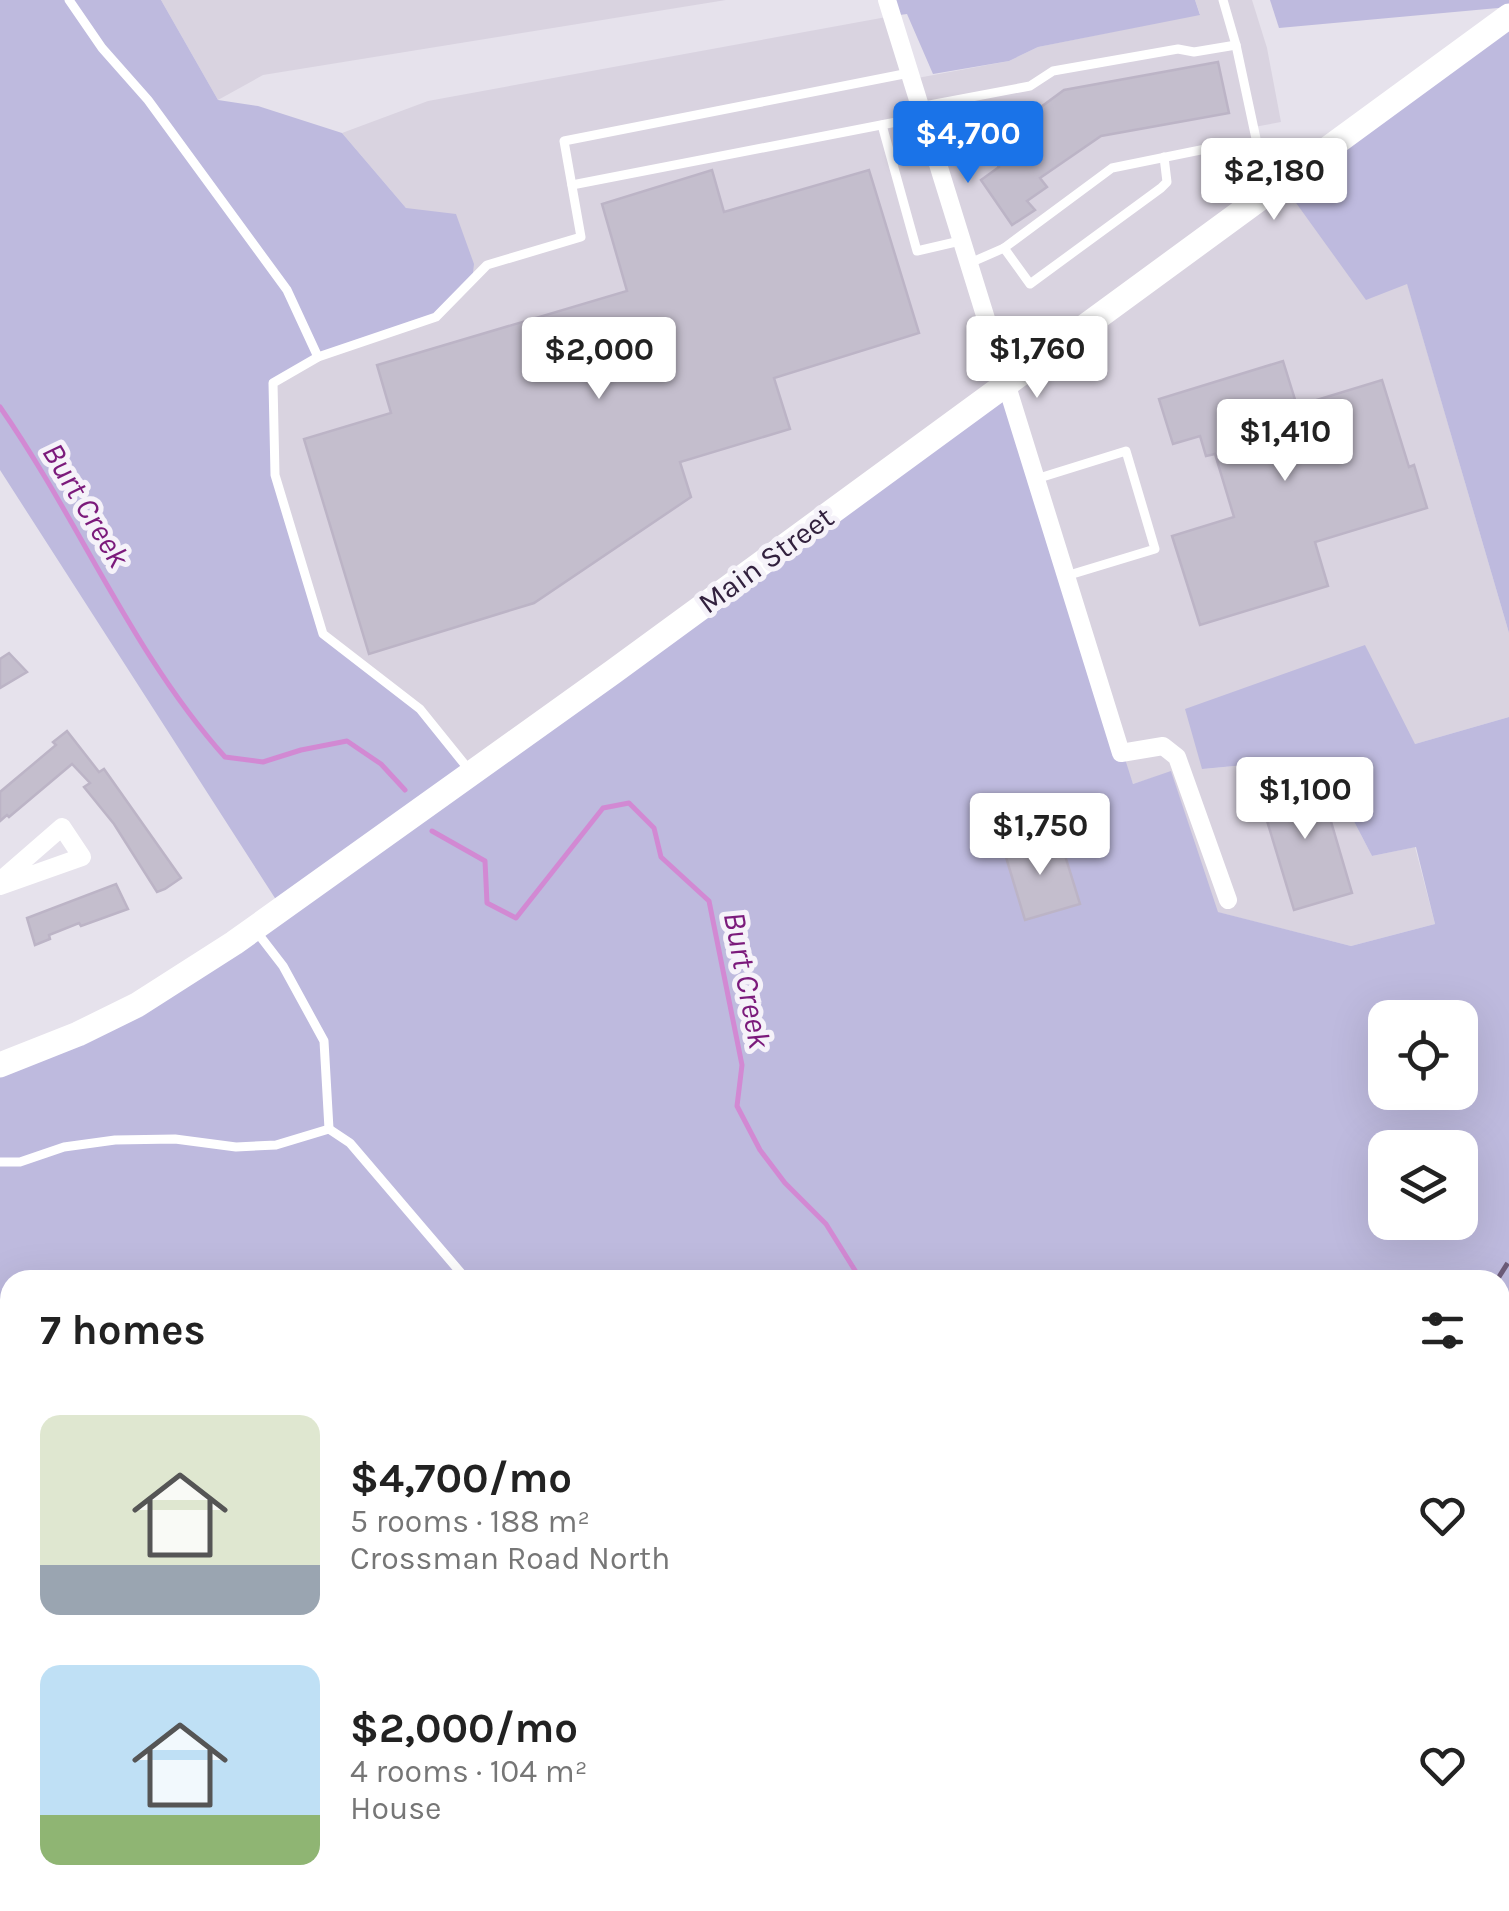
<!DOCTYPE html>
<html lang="en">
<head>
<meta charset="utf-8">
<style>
	body { margin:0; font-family:Karla,sans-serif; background:#f6f6f6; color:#222; height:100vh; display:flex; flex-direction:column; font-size:38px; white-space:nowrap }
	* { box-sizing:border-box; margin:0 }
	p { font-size:32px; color:#767676 }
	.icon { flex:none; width:55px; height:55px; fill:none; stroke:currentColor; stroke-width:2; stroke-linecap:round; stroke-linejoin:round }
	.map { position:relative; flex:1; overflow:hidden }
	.details { position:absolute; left:0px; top:1270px; width:1510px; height:642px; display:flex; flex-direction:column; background:#fff; border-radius:30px 30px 0 0; box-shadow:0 10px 40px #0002 }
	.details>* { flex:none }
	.buttons { position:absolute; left:1368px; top:1000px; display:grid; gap:20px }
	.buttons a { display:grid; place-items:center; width:110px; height:110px; border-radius:20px; background:#fff; box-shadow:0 10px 40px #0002; font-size:50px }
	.price { position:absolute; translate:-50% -85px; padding:0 22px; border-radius:10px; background:#fff; color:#222; font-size:32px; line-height:65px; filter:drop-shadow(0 2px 5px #0008) }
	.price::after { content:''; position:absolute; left:50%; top:60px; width:30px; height:22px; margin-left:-15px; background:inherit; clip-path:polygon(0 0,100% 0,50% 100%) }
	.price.selected { background:#1a73e8; color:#fff }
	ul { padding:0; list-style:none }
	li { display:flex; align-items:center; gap:30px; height:250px; padding:0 40px }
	li span { display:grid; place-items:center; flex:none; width:280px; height:200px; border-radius:20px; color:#555 }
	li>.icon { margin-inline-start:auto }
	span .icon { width:120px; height:120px; fill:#fffc; stroke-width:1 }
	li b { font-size:42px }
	h2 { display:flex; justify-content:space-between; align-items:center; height:120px; padding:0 40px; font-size:42px }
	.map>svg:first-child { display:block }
	.built { fill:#d9d3e0 }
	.green { fill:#bebade; fill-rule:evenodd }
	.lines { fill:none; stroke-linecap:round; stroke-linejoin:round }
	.stream { stroke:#d289d3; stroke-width:5 }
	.building { fill:#c4becd; stroke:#bcb4c6; stroke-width:2.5 }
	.path { stroke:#9a82b1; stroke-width:2.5; stroke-dasharray:5 8; stroke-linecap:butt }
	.lane { stroke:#fff; stroke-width:9 }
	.street { stroke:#fff; stroke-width:18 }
	.secondary { stroke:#fff; stroke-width:25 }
	.rail { stroke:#6d5c79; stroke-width:5; stroke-dasharray:20 10; stroke-linecap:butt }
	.labels { text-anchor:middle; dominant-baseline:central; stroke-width:10; stroke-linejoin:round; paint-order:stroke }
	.street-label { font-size:30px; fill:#32213e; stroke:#f5f2f9 }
	.water-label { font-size:32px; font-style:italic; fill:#7b1a7b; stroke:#f5f2f9 }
</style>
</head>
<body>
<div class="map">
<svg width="1509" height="1911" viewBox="0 0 1509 1911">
	<rect width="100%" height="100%" fill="#e6e2ec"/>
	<!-- built -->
	<g class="built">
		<path d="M161,0H726L263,75L218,100Z"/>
		<path d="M1195,0H1252L1267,48L1281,122L1254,127L1258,148L1281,182L1407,283L1509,633V717L1415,744L1202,769L1321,758L1372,856L1415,847L1435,924L1351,946L1217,912L1171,772L1133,784L1121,753L471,773L323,634L275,475L273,383L406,208L342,133L428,101L892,16L912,79L1009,61L1038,47L1200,14Z"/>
	</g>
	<!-- green -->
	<g class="green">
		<path d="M0,0H161L218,100L258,106L342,133L406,208L456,214L474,264L472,281L436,317L318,357L273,383L275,475L323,634L420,709L471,772L1006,385L1133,784L1171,771L1218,912L1351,946L1435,924L1416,847L1372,856L1321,758L1202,769L1185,709L1365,645L1415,744L1509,717V1911H0V1062L137,1005L282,909L0,470ZM1385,1018H1460V1092H1385ZM1385,1148H1460V1222H1385ZM10,1280H1500V1902H10Z"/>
		<path d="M887,0H1195L1200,15L1038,47L1009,61L933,74L907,14L892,16Z"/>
		<path d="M1270,0H1509V7L1279,28Z"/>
		<path d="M1509,16V633L1407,284L1366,300L1281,182Z"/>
	</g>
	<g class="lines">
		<!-- stream -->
		<g class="stream">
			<path d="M0,407C79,520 132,653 225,757L263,762L301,750L347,741L381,764L405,790"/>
			<path d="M432,831L485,861L487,903L516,918L603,808L629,803L654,828L661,857L709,901L742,1065L737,1106L760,1150L785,1183L826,1224L861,1280"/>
			<path d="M1270,1902L1275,1911"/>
		</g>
	</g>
	<!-- building -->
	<g class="building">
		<path d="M1218,62L1229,113L1101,136L1040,178L1047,187L1027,201L1035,210L1012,225L981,180L999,167L979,137L999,121L1007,132L1064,90Z"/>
		<path d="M712,170L724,212L869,170L919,333L774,378L790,429L680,462L691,497L534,603L369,654L304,439L391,413L377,365L627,291L602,204Z"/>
		<path d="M1283,361L1297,406L1382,380L1409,467L1414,465L1427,508L1315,542L1328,586L1200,625L1172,536L1234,517L1215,454L1206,456L1200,436L1173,444L1159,399Z"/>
		<path d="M9,653L27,672L0,688V659Z"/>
		<path d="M67,731L99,772L104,769L181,878L165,889L157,892L114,824L84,787L90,783L72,764L9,817L7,815L0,821V792L56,745L53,742Z"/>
		<path d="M1317,774L1352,893L1294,910L1258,791Z"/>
		<path d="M1032,834L1038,856L1063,849L1080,904L1025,920L1002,844Z"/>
		<path d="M116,884L128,909L81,926L79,923L49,935L50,939L35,945L27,918Z"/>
	</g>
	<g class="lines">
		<!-- path -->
		<path class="path" d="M577,1911L581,1902"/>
		<!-- lane -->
		<g class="lane">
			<path d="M69,0L102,48L148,100L287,290L318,357"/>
			<path d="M1223,0L1236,45"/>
			<path d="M919,107L1030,86L1053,71L1178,49L1194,52L1236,45L1258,148L1230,144L1112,168L1004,248L970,263"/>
			<path d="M882,125L917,251L960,241"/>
			<path d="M1258,148L1280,180"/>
			<path d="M572,185L922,117"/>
			<path d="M1004,248L1030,284L1161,188L1167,182L1164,157"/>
			<path d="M1036,479L1126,451L1155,549L1066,576"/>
			<path d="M470,771L420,709L323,634L275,475L273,383L318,357L436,317L487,265L581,237L564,141L909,73"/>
			<path d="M256,931L283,966L324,1041L329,1129"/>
			<path d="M0,1162H20L64,1147L115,1140L175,1139L236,1147L276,1145L329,1129L350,1143L467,1280"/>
		</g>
		<!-- street -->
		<g class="street">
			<path d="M887,0L1121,753L1163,746L1177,757L1228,900"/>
			<path d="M0,881L62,827L82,857L0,886"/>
		</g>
		<!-- secondary -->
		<path class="secondary" d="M0,1065L78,1034L137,1005L234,943L613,672L1509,16"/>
		<!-- rail -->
		<g class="rail">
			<path d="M1497,1280L1509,1261"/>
			<path d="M1010,1911L1018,1902"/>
		</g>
	</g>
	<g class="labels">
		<!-- street labels -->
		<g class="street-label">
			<text transform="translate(766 560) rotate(-36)">Main Street</text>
		</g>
		<!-- water labels -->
		<g class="water-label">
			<text transform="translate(86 505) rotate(59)">Burt Creek</text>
			<text transform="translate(747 980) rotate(79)">Burt Creek</text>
		</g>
	</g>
</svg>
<div class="buttons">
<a><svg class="icon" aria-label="locate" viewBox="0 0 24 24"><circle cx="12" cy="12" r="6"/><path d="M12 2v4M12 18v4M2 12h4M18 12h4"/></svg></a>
<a><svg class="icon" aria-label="layers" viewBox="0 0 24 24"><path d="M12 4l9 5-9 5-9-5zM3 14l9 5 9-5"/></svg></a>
</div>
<b class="price selected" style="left:968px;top:186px">$4,700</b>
<b class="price" style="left:1274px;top:223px">$2,180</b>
<b class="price" style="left:1037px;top:401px">$1,760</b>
<b class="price" style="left:599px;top:402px">$2,000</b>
<b class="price" style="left:1285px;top:484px">$1,410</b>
<b class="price" style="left:1305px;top:842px">$1,100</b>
<b class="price" style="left:1040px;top:878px">$1,750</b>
<section class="details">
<h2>7 homes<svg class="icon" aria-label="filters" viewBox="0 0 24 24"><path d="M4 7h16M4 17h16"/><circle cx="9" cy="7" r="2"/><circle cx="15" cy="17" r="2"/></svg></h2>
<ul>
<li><span style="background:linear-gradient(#dfe7d0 75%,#9aa5b1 0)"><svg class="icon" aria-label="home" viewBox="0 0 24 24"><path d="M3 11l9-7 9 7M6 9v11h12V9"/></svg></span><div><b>$4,700/mo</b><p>5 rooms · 188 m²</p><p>Crossman Road North</p></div><svg class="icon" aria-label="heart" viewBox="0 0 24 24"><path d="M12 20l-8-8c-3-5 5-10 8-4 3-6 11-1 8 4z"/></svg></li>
<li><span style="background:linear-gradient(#bfe0f5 75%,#8fb573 0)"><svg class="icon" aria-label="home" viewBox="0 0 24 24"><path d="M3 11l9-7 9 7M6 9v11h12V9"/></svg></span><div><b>$2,000/mo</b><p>4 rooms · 104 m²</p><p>House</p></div><svg class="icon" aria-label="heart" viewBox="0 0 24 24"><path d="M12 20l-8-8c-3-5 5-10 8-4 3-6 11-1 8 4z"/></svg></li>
</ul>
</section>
</div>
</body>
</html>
